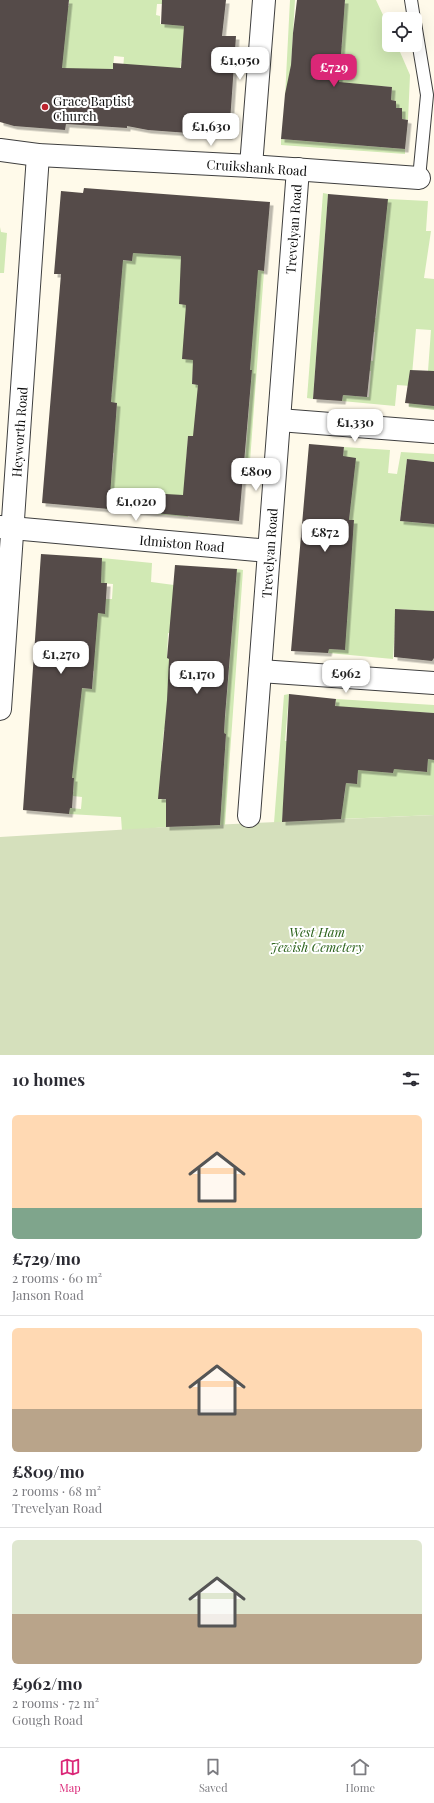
<!DOCTYPE html>
<html lang="en">
<head>
<meta charset="utf-8">
<style>
	body { margin:0; font-family:"Playfair Display",serif; background:#f7f7f7; color:#2b2b33; height:100vh; display:flex; flex-direction:column; font-size:15px; white-space:nowrap }
	* { box-sizing:border-box; margin:0 }
	p { font-size:13px; color:#7c7c81 }
	.icon { flex:none; width:22px; height:22px; fill:none; stroke:currentColor; stroke-width:2; stroke-linecap:round; stroke-linejoin:round }
	.map { position:relative; height:1055px; overflow:hidden }
	.sheet { display:flex; flex-direction:column; background:#fff; flex:1 }
	.sheet>* { flex:none }
	.fabs { position:absolute; left:382px; top:12px; display:grid; gap:8px }
	.fabs a { display:grid; place-items:center; width:40px; height:40px; border-radius:6px; background:#fff; box-shadow:0 4px 16px #0002; font-size:20px }
	.price { position:absolute; translate:-50% -34px; padding:0 9px; border-radius:8px; background:#fff; color:#222; font-size:13px; line-height:26px; filter:drop-shadow(0 1px 2px #0008) }
	.price::after { content:''; position:absolute; left:50%; top:24px; width:12px; height:9px; margin-left:-6px; background:inherit; clip-path:polygon(0 0,100% 0,50% 100%) }
	.price.selected { background:#db2777; color:#fff }
	ul { padding:0; list-style:none }
	li { display:grid; align-content:center; gap:8px; height:212px; padding:0 12px }
	li+li { border-top:1px solid #e1e1e2 }
	li span { display:grid; place-items:center; height:124px; border-radius:6px; color:#555 }
	li>.icon { margin-inline-start:auto }
	span .icon { width:72px; height:72px; fill:#fffc; stroke-width:1 }
	li b { font-size:17px }
	h2 { display:flex; justify-content:space-between; align-items:center; height:48px; padding:0 12px; font-size:17px }
	.dock { display:flex; justify-content:space-around; align-items:center; height:56px; border-top:1px solid #e1e1e2; background:#fff; font-size:11px; color:#7c7c81 }
	.dock a { display:grid; justify-items:center; gap:2px }
	.dock .selected { color:#db2777 }
	.map>svg:first-child { display:block }
	.green { fill:#d1e9b4 }
	.cemetery { fill:#d5e0bc }
	.building { fill:#544c48; filter:url(#shadow) }
	.lines { fill:none; stroke-linecap:round; stroke-linejoin:round }
	.service-casing { stroke:#3f3f3f; stroke-width:14 }
	.minor-casing { stroke:#3f3f3f; stroke-width:24 }
	.service { stroke:#fff; stroke-width:12 }
	.minor { stroke:#fff; stroke-width:22 }
	.poi-dot { fill:#bc232e; stroke:#fff; stroke-width:1.5 }
	.labels { text-anchor:middle; dominant-baseline:central; stroke-width:4; stroke-linejoin:round; paint-order:stroke }
	.poi-label { font-size:13px; fill:#0c0c0c; stroke:#fff; text-anchor:start }
	.street-label { font-size:13px; fill:#0c0c0c; stroke:#fff }
	.park-label { font-size:13px; font-style:italic; fill:#2c631c; stroke:#fff }
</style>
</head>
<body>
<div class="map">
<svg width="434" height="1055" viewBox="0 0 434 1055">
	<defs>
		<filter id="shadow"><feDropShadow dx="3.5" dy="3.5" stdDeviation="0" flood-color="#0004"/></filter>
	</defs>
	<rect width="100%" height="100%" fill="#fffaea"/>
	<!-- green -->
	<g class="green">
		<path d="M69,0H162V4H157L156,15L160,16V24L189,26L215,47L235,48V62L181,61L178,98L121,95L124,57L114,56L113,69H103L101,94L28,66L65,39V6H69Z"/>
		<path d="M290,0H295L290,82L318,45L342,46L343,25L320,24L344,11L345,0H376L389,28V45H397L410,75L408,120L402,119V108H396V101L391,100L392,87L381,86L298,98L285,97Z"/>
		<path d="M281,139L405,149V154L281,145Z"/>
		<path d="M323,193L328,194L313,399L307,398Z"/>
		<path d="M388,199L428,201L426,231H431L424,278L434,279V371H428L431,330L416,329L411,386L397,385L395,406L342,401L343,395L369,397L371,371L346,368L347,358L373,361L375,332L350,330L351,316L376,318L379,291L354,288L355,274L380,277L383,249L358,247Z"/>
		<path d="M164,225L248,269L264,271L249,475H244L252,370H250L254,310L204,291L180,290L179,304L197,306L192,384L202,385L213,437L188,436L186,464L189,503L188,517L155,514L156,493H147L145,513L105,509L106,493L111,481L114,453L81,450L116,416L117,403L85,400L112,395L119,260L132,261L134,238Z"/>
		<path d="M0,227L1,232L7,233L4,273H0Z"/>
		<path d="M409,403L434,406V410L409,407Z"/>
		<path d="M344,447L390,450L388,473L397,474L401,452L434,454V462L407,459L400,521L434,524V627L429,611L396,609L393,659L328,653L329,649L344,650L354,520H349L351,498L343,456Z"/>
		<path d="M102,558L152,563L151,582L174,585L200,636L168,633L167,658L198,661L182,730L164,729L161,761L189,763L158,799L187,801L166,821V827L122,831L121,817L69,814L70,808L81,809L82,797L73,796L74,778L33,775L80,688L92,689L94,671L41,667L71,611L105,613L106,599H112L113,584L73,581L101,573Z"/>
		<path d="M237,569L243,570L225,825H220L226,734L224,733Z"/>
		<path d="M289,694L285,741H288L282,822L274,823L284,695Z"/>
		<path d="M336,699L434,705V713L354,708L350,750L363,751L365,739H369L368,752L385,753L383,772L393,773L396,742L408,743L406,770L427,772L428,759L434,760V815L341,819L342,803L318,801V797L344,799L346,783L357,784L358,773L318,769L319,760L335,761L336,751L318,750V741L332,742L334,722L320,721L321,708L335,709Z"/>
	</g>
	<!-- cemetery -->
	<path class="cemetery" d="M434,815V1055H0V837L166,827Z"/>
	<!-- building -->
	<g class="building">
		<path d="M0,0H69L62,68L113,69V63L181,68L184,26L161,24L162,0H226L222,36H236L229,136L148,130L127,126V128L66,124L65,130L14,126L0,122Z"/>
		<path d="M297,0H345L339,82L392,87L391,100L396,101V108H402V119L408,120L405,149L281,139L285,94L291,65L293,33Z"/>
		<path d="M84,188L270,202L264,271L258,270L250,370H252L239,521L112,509L114,491L183,495L188,436H193L198,385L192,384L193,360L182,359L186,305L179,304L181,256L133,253L132,261L123,260L111,402L117,403L109,509L42,503L61,274H54L61,191L83,193Z"/>
		<path d="M328,194L388,199L367,397L343,395L342,401L313,399Z"/>
		<path d="M410,370L434,371V406L405,403Z"/>
		<path d="M309,444L344,447L343,456L356,458L349,520H354L345,650L329,649L328,653L291,651Z"/>
		<path d="M407,459L434,462V524L400,521Z"/>
		<path d="M41,554L102,558L101,583H107L105,614L98,613L92,689L82,688L72,778H74L72,808H70L69,814L23,810Z"/>
		<path d="M175,565L237,569L225,716L224,733L226,734L220,825L166,827V799H158L167,700L169,659L167,658Z"/>
		<path d="M395,609L434,611V658L432,661L394,657Z"/>
		<path d="M289,694L336,699L335,706L434,713V760L428,759L427,772L394,769L393,773L358,770L357,784L346,783L341,819L282,822Z"/>
	</g>
	<g class="lines">
		<defs>
			<g id="service">
				<path d="M411,0L414,19"/>
				<path d="M415,23L427,95L419,178"/>
			</g>
			<g id="minor">
				<path d="M0,150L38,155L251,166L419,178"/>
				<path d="M251,166L264,0"/>
				<path d="M279,420L434,432"/>
				<path d="M0,527L269,551"/>
				<path d="M260,671L434,683"/>
				<path d="M0,709L38,155"/>
				<path d="M249,816L298,169"/>
			</g>
		</defs>
		<!-- service casing -->
		<use href="#service" class="service-casing"/>
		<!-- minor casing -->
		<use href="#minor" class="minor-casing"/>
		<!-- service -->
		<use href="#service" class="service"/>
		<!-- minor -->
		<use href="#minor" class="minor"/>
	</g>
	<!-- markers -->
	<circle class="poi-dot" cx="45" cy="107" r="4"/>
	<g class="labels">
		<!-- poi labels -->
		<g class="poi-label">
			<text x="53" y="100">Grace Baptist<tspan x="53" dy="15">Church</tspan></text>
		</g>
		<!-- street labels -->
		<g class="street-label">
			<text transform="translate(257 167) rotate(4)">Cruikshank Road</text>
			<text transform="translate(293 229) rotate(-86)">Trevelyan Road</text>
			<text transform="translate(19 432) rotate(-86)">Heyworth Road</text>
			<text transform="translate(182 543) rotate(5)">Idmiston Road</text>
			<text transform="translate(269 553) rotate(-86)">Trevelyan Road</text>
		</g>
		<!-- park labels -->
		<g class="park-label">
			<text x="317" y="931">West Ham<tspan x="317" dy="15">Jewish Cemetery</tspan></text>
		</g>
	</g>
</svg>
<div class="fabs">
<a><svg class="icon" aria-label="locate" viewBox="0 0 24 24"><circle cx="12" cy="12" r="6"/><path d="M12 2v4M12 18v4M2 12h4M18 12h4"/></svg></a>
</div>
<b class="price" style="left:240px;top:81px">£1,050</b>
<b class="price selected" style="left:334px;top:88px">£729</b>
<b class="price" style="left:211px;top:147px">£1,630</b>
<b class="price" style="left:355px;top:443px">£1,330</b>
<b class="price" style="left:256px;top:492px">£809</b>
<b class="price" style="left:136px;top:522px">£1,020</b>
<b class="price" style="left:325px;top:553px">£872</b>
<b class="price" style="left:61px;top:675px">£1,270</b>
<b class="price" style="left:346px;top:694px">£962</b>
<b class="price" style="left:197px;top:695px">£1,170</b>
</div>
<section class="sheet">
<h2>10 homes<svg class="icon" aria-label="filters" viewBox="0 0 24 24"><path d="M4 7h16M4 17h16"/><circle cx="9" cy="7" r="2"/><circle cx="15" cy="17" r="2"/></svg></h2>
<ul>
<li><span style="background:linear-gradient(#ffd9b3 75%,#7fa58c 0)"><svg class="icon" aria-label="home" viewBox="0 0 24 24"><path d="M3 11l9-7 9 7M6 9v11h12V9"/></svg></span><div><b>£729/mo</b><p>2 rooms · 60 m²</p><p>Janson Road</p></div></li>
<li><span style="background:linear-gradient(#ffd9b3 65%,#b9a48a 0)"><svg class="icon" aria-label="home" viewBox="0 0 24 24"><path d="M3 11l9-7 9 7M6 9v11h12V9"/></svg></span><div><b>£809/mo</b><p>2 rooms · 68 m²</p><p>Trevelyan Road</p></div></li>
<li><span style="background:linear-gradient(#dfe7d0 60%,#b9a48a 0)"><svg class="icon" aria-label="home" viewBox="0 0 24 24"><path d="M3 11l9-7 9 7M6 9v11h12V9"/></svg></span><div><b>£962/mo</b><p>2 rooms · 72 m²</p><p>Gough Road</p></div></li>
</ul>
</section>
<nav class="dock">
<a class="selected"><svg class="icon" aria-label="map" viewBox="0 0 24 24"><path d="M3 6l6-2 6 2 6-2v14l-6 2-6-2-6 2zM9 4v14M15 6v14"/></svg>Map</a>
<a><svg class="icon" aria-label="saved" viewBox="0 0 24 24"><path d="M7 4h10v16l-5-4-5 4z"/></svg>Saved</a>
<a><svg class="icon" aria-label="home" viewBox="0 0 24 24"><path d="M3 11l9-7 9 7M6 9v11h12V9"/></svg>Home</a>
</nav>
</body>
</html>
